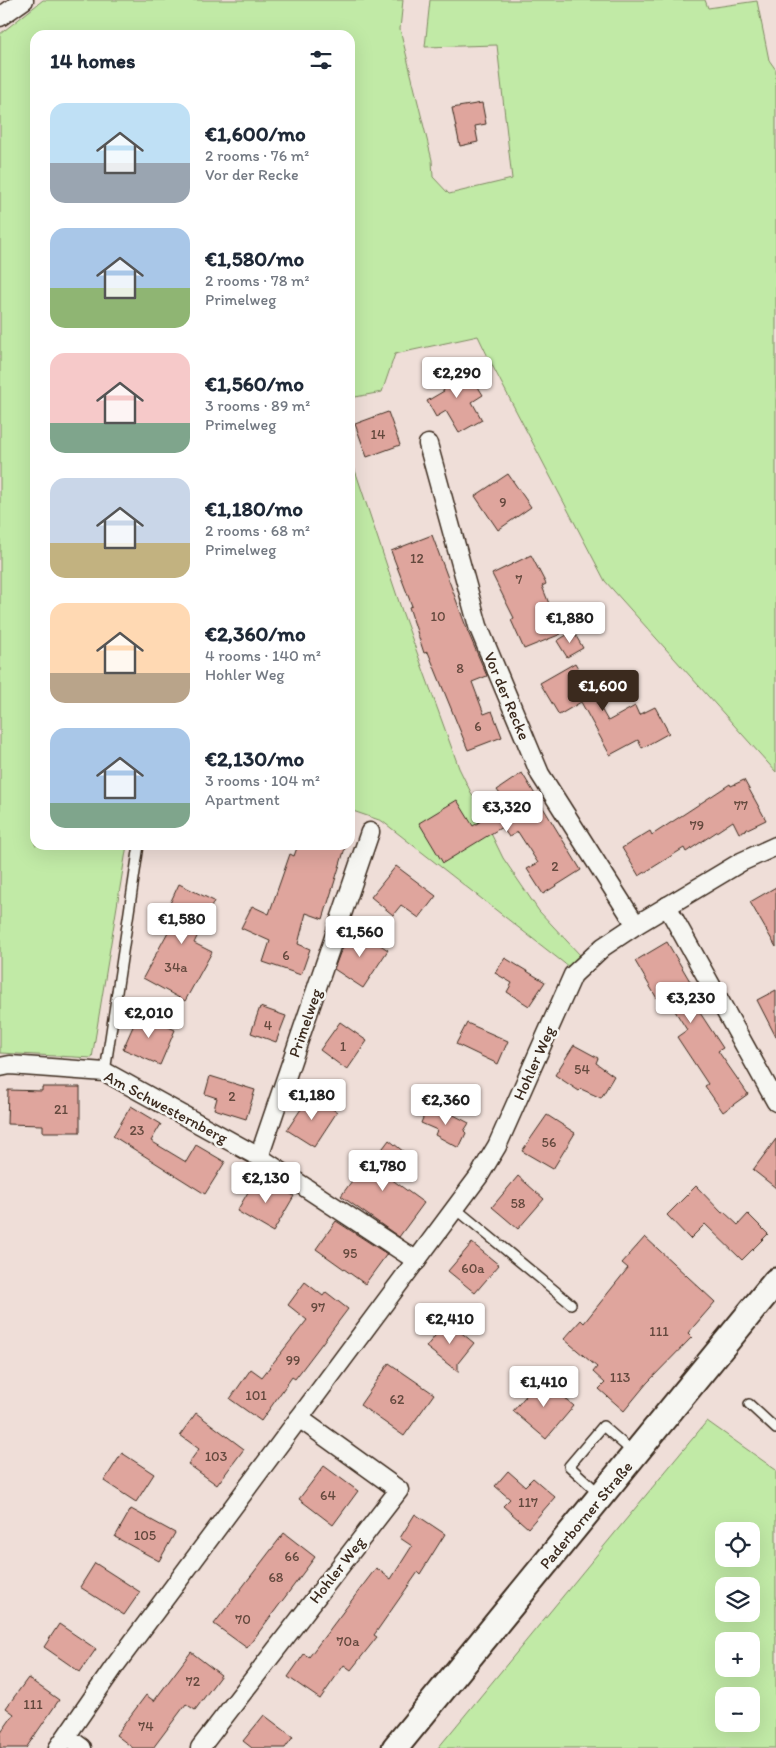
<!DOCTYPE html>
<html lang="en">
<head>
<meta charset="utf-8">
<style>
	body { margin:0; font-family:Itim,sans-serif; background:#f2f2f3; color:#1f2937; height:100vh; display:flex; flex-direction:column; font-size:19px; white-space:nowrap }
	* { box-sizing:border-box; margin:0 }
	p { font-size:16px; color:#747a83 }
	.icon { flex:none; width:28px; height:28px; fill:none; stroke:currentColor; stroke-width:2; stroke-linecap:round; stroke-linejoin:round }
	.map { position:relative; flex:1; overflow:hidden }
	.side { position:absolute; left:30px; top:30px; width:325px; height:820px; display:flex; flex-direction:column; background:#fff; border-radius:15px; box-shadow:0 5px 20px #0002 }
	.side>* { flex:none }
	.fabs { position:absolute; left:715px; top:1522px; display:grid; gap:10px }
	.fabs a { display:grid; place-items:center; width:45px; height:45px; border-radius:10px; background:#fff; box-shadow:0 5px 20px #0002; font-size:25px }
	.price { position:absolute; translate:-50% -42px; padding:0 11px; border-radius:5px; background:#fff; color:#222; font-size:16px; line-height:32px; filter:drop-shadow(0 1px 2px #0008) }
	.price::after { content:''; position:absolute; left:50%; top:30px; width:15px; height:11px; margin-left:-8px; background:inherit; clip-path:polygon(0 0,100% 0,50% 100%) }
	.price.active { background:#3b2a1e; color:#fff }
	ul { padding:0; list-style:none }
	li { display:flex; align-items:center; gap:15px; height:125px; padding:0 20px }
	li span { display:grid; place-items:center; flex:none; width:140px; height:100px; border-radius:15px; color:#555 }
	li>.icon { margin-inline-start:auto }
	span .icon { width:60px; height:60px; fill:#fffc; stroke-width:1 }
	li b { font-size:21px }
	h2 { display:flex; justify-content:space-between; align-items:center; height:60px; padding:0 20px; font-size:21px }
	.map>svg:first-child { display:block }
	.green { fill:#c1eaa6; stroke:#7e8a62; fill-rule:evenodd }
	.building { fill:#dfa59d; stroke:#3b2a1e }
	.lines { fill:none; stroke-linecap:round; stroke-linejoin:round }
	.service-casing { stroke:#3b2a1e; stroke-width:12 }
	.minor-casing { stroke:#3b2a1e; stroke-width:21 }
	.secondary-casing { stroke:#3b2a1e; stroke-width:29 }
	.service { stroke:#f6f6f2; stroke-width:9 }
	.minor { stroke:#f6f6f2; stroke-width:18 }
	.secondary { stroke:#f6f6f2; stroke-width:25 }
	.labels { text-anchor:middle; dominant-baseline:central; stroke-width:5; stroke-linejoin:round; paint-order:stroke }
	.number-label { font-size:14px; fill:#64493e }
	.street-label { font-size:16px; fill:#3b2a1e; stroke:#f6f6f2 }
</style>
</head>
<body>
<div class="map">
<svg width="776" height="1748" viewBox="0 0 776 1748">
	<rect width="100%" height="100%" fill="#efded8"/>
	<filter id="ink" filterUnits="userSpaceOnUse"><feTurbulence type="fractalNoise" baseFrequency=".02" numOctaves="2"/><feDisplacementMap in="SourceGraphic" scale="10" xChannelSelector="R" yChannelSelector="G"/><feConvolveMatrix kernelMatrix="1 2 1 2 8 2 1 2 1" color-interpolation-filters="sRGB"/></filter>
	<g filter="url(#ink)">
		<!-- green -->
		<g class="green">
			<path d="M43,0H403L400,29L432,160L433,177L449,194L512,179L497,45L425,47L430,0H705L708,8L757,1L769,60L776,70V772L605,581L491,363L478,336L395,354L382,392L350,398V35H35V845H127L92,1058L0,1053V34Z"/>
			<path d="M350,455L403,614L459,768L503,858L539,911L580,955L569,967L382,821L350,810Z"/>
			<path d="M707,1421L776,1470V1748H438ZM724,1531H751V1559H724ZM724,1586H751V1614H724ZM724,1641H751V1669H724ZM724,1696H751V1724H724Z"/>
		</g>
		<!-- building -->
		<g class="building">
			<path d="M482,103L486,124L475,126L478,142L460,146L452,108Z"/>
			<path d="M454,363L466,384L473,379L483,395L472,402L482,420L459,433L446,411L436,417L427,401L444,391L435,374Z"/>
			<path d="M388,412L400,445L367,457L355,424Z"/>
			<path d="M508,474L531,507L498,530L475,496Z"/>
			<path d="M432,535L468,632L487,676L472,682L484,714L492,711L502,737L468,750L428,652L424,653L409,607L412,606L391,551Z"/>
			<path d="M531,555L546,584L542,586L561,634L524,649L511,620L514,618L492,574Z"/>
			<path d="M573,631L583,648L567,657L557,641Z"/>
			<path d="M575,663L608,721L635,706L639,715L655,707L669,733L642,748L638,740L610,755L581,702L559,715L540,683Z"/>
			<path d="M522,773L581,870L543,894L527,869L538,863L518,832L509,837L502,827L443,863L419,823L457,800L473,826L507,804L497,790Z"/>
			<path d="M744,780L766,820L739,833L733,821L686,852L684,848L639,876L622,848L650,831L652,835L730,784L731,786Z"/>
			<path d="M298,845H346L323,919L306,913L298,944L310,949L301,975L263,962L270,941L241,928L252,906L269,914L290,854L294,856Z"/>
			<path d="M396,866L436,896L419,918L401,905L393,915L371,897Z"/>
			<path d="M179,884L214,901L194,943L212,952L185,1001L143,978L175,919L165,914Z"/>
			<path d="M776,887V947L750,902Z"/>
			<path d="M356,929L388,950L363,988L334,969L340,953Z"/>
			<path d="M667,942L694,988L687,993L723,1048L718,1051L748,1094L723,1112L705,1086L708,1084L677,1037L687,1030L670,1003L662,1007L635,961Z"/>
			<path d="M505,958L545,982L529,1006L507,992L512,983L495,973Z"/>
			<path d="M776,990V1037L757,1000Z"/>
			<path d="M260,1007L286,1016L276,1042L251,1033Z"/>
			<path d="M139,1013L175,1030L160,1065L123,1049Z"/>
			<path d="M340,1022L367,1041L347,1070L320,1050Z"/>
			<path d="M467,1023L508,1041L498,1064L456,1044Z"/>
			<path d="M574,1045L598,1058L596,1063L614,1076L601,1098L581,1089L579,1091L555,1075Z"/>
			<path d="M210,1076L255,1090L246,1119L214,1109L217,1098L205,1094Z"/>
			<path d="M42,1087H80V1132H43V1125L7,1124L8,1090L42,1091Z"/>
			<path d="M311,1094L337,1112L314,1147L287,1130Z"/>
			<path d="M428,1105L446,1113V1111L469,1123L464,1131L466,1133L459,1148L435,1135L437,1130L421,1123Z"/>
			<path d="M131,1106L161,1124L151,1141L186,1162L196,1145L225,1162L205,1194L113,1136Z"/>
			<path d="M547,1115L575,1133L553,1169L522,1151Z"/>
			<path d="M776,1139V1188L753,1170Z"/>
			<path d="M389,1140L404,1152L387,1176L424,1203L399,1237L341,1196L367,1160L371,1164Z"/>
			<path d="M258,1175L294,1196L273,1232L237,1211Z"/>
			<path d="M518,1176L544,1199L518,1229L492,1207Z"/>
			<path d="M696,1186L722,1213L724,1212L738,1225L748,1214L768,1234L742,1260L705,1224L690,1239L667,1215Z"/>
			<path d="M336,1221L387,1254L365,1284L316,1249Z"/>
			<path d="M645,1237L715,1302L688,1333L692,1337L647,1383L624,1411L599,1389L605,1383L593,1372L597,1367L564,1339L581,1320L584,1323L628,1268L622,1263Z"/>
			<path d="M472,1243L499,1265L475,1293L448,1271Z"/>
			<path d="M305,1282L323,1296L326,1292L348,1309L295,1379L292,1377L261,1421L230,1399L251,1369L262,1377L307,1320L288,1305Z"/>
			<path d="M447,1321L474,1343L458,1363V1372L426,1347Z"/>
			<path d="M389,1363L434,1394L404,1436L360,1405Z"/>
			<path d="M541,1378L574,1406L546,1439L513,1411Z"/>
			<path d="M196,1413L244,1449L217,1485L188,1464L199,1449L180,1435Z"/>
			<path d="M122,1453L154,1474L136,1502L104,1481Z"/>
			<path d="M324,1466L358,1491L333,1525L299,1499Z"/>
			<path d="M508,1471L525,1486L533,1478L555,1497L528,1528L503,1506L510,1499L495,1486Z"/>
			<path d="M131,1509L175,1533L159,1561L115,1537Z"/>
			<path d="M415,1514L445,1534L420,1574L418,1572L374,1635L377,1637L351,1670L344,1665L320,1699L288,1677L304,1654L309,1657L376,1568L391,1579L412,1546L400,1538Z"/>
			<path d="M284,1533L315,1557L247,1648L214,1624Z"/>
			<path d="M95,1563L140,1592L124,1615L80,1587Z"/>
			<path d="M59,1624L96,1649L80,1672L44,1647Z"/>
			<path d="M191,1652L221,1675L195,1710L186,1704L153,1748H133L116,1735L146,1695L154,1701Z"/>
			<path d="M28,1678L59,1700L26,1748H0V1734L14,1714L6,1708Z"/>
			<path d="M264,1715L293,1737L285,1748H252L243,1741Z"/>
		</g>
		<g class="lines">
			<defs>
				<g id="service">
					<path d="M105,1072L139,845"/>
					<path d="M455,1208L571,1304"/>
					<path d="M749,1404L776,1429"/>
					<path d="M601,1495L569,1466L603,1426L634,1453"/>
				</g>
				<g id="minor">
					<path d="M0,17L24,0"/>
					<path d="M428,444L478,626L540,774L636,925"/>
					<path d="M667,906L776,1102"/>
					<path d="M0,1067L10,1065L105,1072L259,1157L417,1261"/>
					<path d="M259,1157L370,832"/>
					<path d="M67,1737L82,1748"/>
					<path d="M58,1748L114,1667L479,1176L497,1146L573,975L603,947L636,925L741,862L776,846"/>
					<path d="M200,1748L399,1490L299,1418"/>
				</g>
				<path id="secondary" d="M395,1748L776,1281"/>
			</defs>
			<!-- service casing -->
			<use href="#service" class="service-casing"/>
			<!-- minor casing -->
			<use href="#minor" class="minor-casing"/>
			<!-- secondary casing -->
			<use href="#secondary" class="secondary-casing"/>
			<!-- service -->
			<use href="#service" class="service"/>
			<!-- minor -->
			<use href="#minor" class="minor"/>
			<!-- secondary -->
			<use href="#secondary" class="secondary"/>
		</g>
	</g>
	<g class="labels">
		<!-- number labels -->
		<g class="number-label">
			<text x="378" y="434">14</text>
			<text x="503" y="502">9</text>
			<text x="417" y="558">12</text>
			<text x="519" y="579">7</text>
			<text x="438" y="616">10</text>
			<text x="460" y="668">8</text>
			<text x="478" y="726">6</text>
			<text x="741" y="805">77</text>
			<text x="697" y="825">79</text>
			<text x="555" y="866">2</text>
			<text x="286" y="955">6</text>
			<text x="176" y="967">34a</text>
			<text x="268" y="1025">4</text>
			<text x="343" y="1046">1</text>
			<text x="582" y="1069">54</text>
			<text x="232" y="1096">2</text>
			<text x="61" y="1109">21</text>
			<text x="137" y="1130">23</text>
			<text x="549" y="1142">56</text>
			<text x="518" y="1203">58</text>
			<text x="350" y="1253">95</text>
			<text x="473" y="1268">60a</text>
			<text x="318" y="1307">97</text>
			<text x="659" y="1331">111</text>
			<text x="293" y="1360">99</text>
			<text x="620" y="1377">113</text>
			<text x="256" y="1395">101</text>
			<text x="397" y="1399">62</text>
			<text x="216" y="1456">103</text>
			<text x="328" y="1495">64</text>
			<text x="528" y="1502">117</text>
			<text x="145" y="1535">105</text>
			<text x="292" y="1556">66</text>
			<text x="276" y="1577">68</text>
			<text x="243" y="1619">70</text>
			<text x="348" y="1641">70a</text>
			<text x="193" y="1681">72</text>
			<text x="33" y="1704">111</text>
			<text x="146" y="1726">74</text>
		</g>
		<!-- street labels -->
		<g class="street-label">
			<text transform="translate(507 696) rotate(67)">Vor der Recke</text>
			<text transform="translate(305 1023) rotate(-71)">Primelweg</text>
			<text transform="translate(534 1063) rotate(-66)">Hohler Weg</text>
			<text transform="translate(166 1107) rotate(28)">Am Schwesternberg</text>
			<text transform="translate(586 1515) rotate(-50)">Paderborner Straße</text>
			<text transform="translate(337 1570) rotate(-52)">Hohler Weg</text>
		</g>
	</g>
</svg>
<div class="fabs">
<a><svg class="icon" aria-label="locate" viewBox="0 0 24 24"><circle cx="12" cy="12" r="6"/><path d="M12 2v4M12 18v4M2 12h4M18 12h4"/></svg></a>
<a><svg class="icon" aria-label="layers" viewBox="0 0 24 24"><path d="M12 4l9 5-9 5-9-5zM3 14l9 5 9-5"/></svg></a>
<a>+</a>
<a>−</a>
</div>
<b class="price" style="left:457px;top:399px">€2,290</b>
<b class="price" style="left:570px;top:644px">€1,880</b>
<b class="price active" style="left:603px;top:712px">€1,600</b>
<b class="price" style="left:507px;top:833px">€3,320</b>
<b class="price" style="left:182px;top:945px">€1,580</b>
<b class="price" style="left:360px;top:958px">€1,560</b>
<b class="price" style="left:691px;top:1024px">€3,230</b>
<b class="price" style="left:149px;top:1039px">€2,010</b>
<b class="price" style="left:312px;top:1121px">€1,180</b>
<b class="price" style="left:446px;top:1126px">€2,360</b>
<b class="price" style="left:383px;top:1192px">€1,780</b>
<b class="price" style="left:266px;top:1204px">€2,130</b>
<b class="price" style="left:450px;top:1345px">€2,410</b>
<b class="price" style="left:544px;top:1408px">€1,410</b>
<section class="side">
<h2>14 homes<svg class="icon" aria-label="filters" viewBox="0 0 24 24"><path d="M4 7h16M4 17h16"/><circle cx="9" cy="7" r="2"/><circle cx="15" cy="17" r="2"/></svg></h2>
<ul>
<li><span style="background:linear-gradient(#bfe0f5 60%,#9aa5b1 0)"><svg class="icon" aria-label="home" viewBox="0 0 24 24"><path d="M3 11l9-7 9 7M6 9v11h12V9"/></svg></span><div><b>€1,600/mo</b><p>2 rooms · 76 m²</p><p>Vor der Recke</p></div></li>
<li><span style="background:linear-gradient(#a9c7e8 60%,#8fb573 0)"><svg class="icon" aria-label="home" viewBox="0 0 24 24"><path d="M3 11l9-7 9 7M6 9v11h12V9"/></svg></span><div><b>€1,580/mo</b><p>2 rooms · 78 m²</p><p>Primelweg</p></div></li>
<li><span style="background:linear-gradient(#f6c9c9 70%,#7fa58c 0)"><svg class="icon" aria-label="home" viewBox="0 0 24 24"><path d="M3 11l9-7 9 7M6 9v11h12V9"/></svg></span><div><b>€1,560/mo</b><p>3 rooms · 89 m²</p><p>Primelweg</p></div></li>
<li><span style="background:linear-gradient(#c9d6e8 65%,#c2b280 0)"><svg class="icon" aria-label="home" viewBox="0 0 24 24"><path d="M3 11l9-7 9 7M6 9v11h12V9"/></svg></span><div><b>€1,180/mo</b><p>2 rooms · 68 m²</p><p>Primelweg</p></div></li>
<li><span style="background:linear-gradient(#ffd9b3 70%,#b9a48a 0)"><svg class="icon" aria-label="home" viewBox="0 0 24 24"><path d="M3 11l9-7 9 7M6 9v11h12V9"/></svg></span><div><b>€2,360/mo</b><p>4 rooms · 140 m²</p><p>Hohler Weg</p></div></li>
<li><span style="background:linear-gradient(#a9c7e8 75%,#7fa58c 0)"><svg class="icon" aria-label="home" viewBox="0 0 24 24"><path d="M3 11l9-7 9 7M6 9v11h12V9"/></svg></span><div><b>€2,130/mo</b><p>3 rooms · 104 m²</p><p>Apartment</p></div></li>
</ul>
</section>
</div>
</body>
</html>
